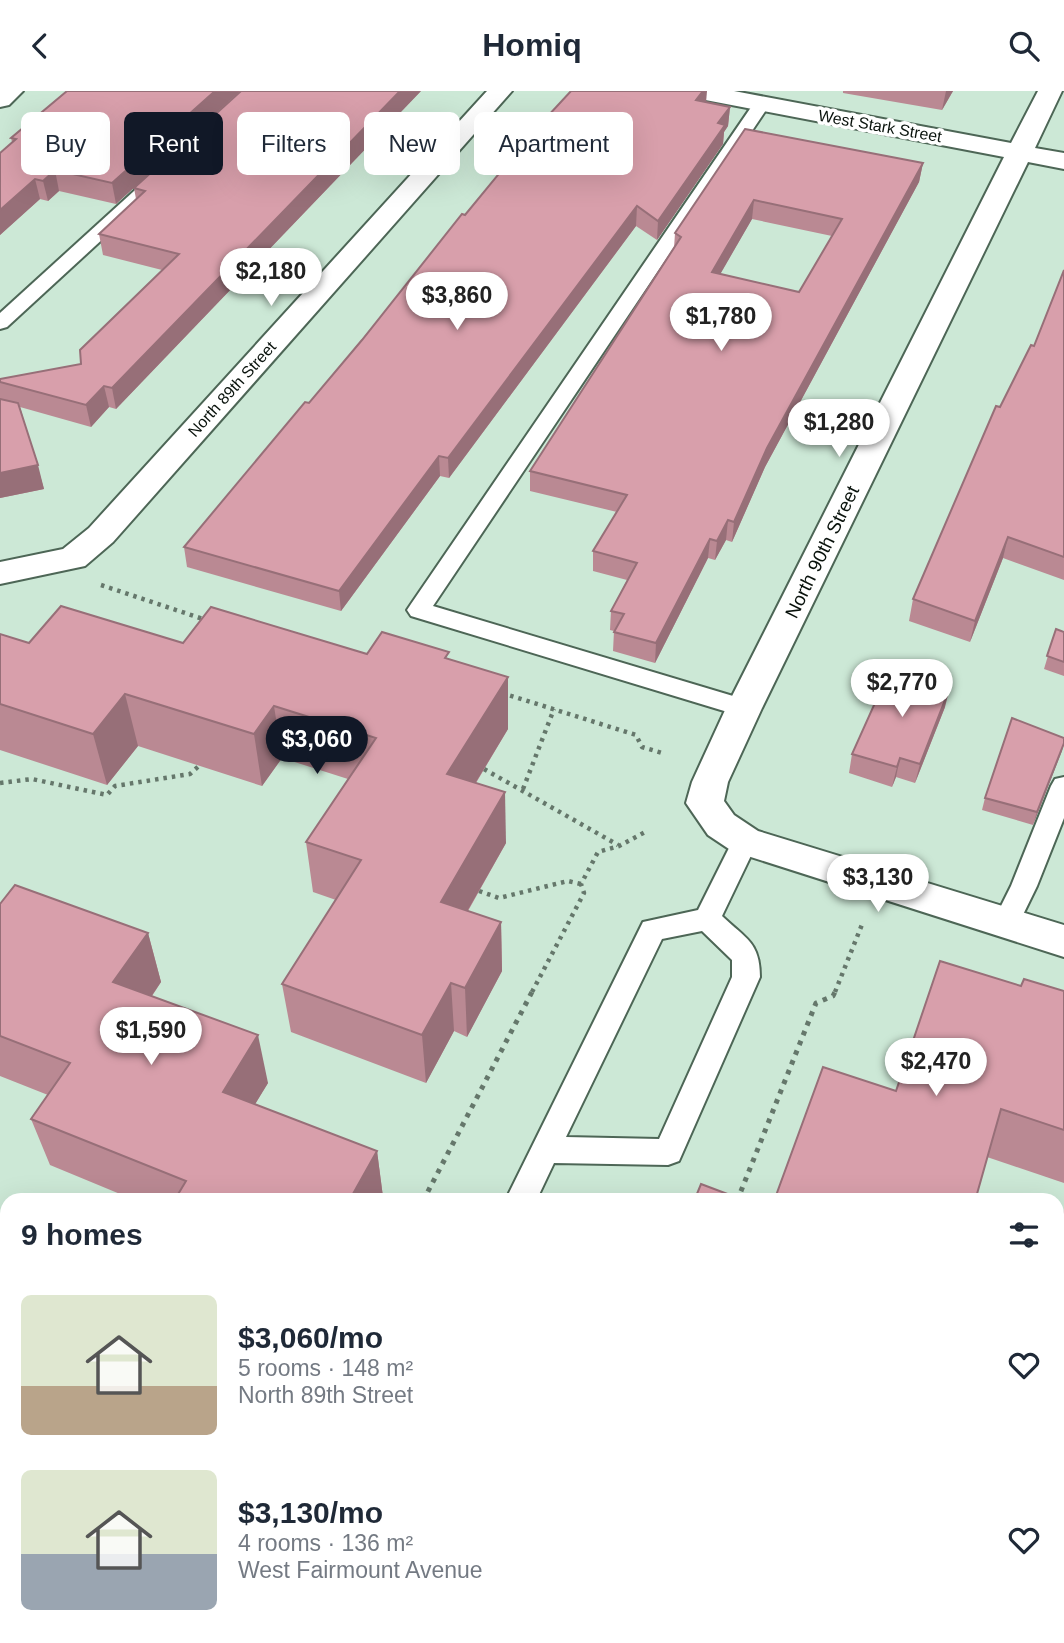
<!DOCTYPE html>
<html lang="en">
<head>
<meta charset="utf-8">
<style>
	body { margin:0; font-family:Arial,sans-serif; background:#f6f6f7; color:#1f2937; height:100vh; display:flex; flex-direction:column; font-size:26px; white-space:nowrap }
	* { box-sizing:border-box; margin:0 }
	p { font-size:23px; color:#747a83 }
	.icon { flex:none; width:38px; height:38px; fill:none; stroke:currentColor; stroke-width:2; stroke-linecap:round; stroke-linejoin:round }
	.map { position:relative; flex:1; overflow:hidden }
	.sheet { position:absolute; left:0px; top:1102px; width:1064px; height:450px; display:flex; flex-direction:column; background:#fff; border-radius:21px 21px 0 0; box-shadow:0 7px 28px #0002 }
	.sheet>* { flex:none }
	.banner { position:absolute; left:21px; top:21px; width:700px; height:63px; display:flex; gap:14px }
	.price { position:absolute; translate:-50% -60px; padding:0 16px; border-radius:24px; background:#fff; color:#222; font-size:23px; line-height:46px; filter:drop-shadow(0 2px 4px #0008) }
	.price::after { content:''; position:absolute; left:50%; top:42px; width:21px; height:16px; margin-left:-10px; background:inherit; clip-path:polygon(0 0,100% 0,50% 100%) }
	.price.selected { background:#111827; color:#fff }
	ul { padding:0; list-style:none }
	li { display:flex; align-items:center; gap:21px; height:175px; padding:0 21px }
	li span { display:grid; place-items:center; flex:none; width:196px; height:140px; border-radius:10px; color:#555 }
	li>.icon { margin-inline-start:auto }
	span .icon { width:84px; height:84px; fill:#fffc; stroke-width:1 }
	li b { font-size:30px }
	h2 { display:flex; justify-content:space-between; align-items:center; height:84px; padding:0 21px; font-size:30px }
	.pill { padding:0 24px; border-radius:10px; background:#fff; box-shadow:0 7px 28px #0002; font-size:24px; line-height:63px }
	.pill.selected { background:#111827; color:#fff }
	header { display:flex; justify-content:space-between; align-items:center; height:91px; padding:0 21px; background:#fff; font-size:32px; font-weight:600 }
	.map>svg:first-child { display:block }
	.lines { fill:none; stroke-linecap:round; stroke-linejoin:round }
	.lane-casing { stroke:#4d6656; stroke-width:4 }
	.street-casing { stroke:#4d6656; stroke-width:4 }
	.path-far1 { stroke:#65776b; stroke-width:4.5; stroke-dasharray:3.5 5; stroke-linecap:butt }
	.path { stroke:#65776b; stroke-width:5; stroke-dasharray:4.5 6; stroke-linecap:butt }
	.lane { fill:#fff; fill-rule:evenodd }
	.street { fill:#fff; fill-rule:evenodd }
	.wall { fill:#ba8993; fill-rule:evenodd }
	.shaded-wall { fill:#976f78 }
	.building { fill:#d89fab; stroke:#976f78; stroke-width:2; fill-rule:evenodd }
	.labels { text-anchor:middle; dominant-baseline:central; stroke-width:7; stroke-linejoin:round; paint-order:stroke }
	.far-street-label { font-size:16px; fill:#09120c; stroke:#fff }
	.street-label { font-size:19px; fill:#09120c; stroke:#fff }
</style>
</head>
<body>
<header><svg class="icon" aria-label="back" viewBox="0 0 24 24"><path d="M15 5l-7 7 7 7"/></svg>Homiq<svg class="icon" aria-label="search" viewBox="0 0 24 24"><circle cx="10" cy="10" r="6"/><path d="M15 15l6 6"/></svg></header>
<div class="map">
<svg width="1064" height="1552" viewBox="0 0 1064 1552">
	<rect width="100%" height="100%" fill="#cce8d6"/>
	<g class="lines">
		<defs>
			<g id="lane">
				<path d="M762,8L770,13L433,515L753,611L756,617L753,623L744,626L411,525L407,519L411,513L756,9Z"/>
				<path d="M162,79L168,80L171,84L168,88L7,236L0,238V222L156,80Z"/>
				<path d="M1064,686V727L1037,795L1016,838L1006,842L996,838L993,831L1011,795L1051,695L1055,688Z"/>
				<path d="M745,740L754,743L758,750L722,825C746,848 760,851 760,886L679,1070L668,1074L554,1072L536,1110H505L643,831L698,819L736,743ZM702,840L732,869V886L659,1048L566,1046L662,848Z"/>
				<rect x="0" y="1366" width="7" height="34"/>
			</g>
			<g id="street">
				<path d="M0,0H23L9,14L0,16Z"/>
				<path d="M487,0H512L113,451L85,475L0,493V471L63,458L89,437Z"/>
				<path d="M683,0H734L1011,52L1038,0H1062L1035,57L1064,62V78L1028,71L762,617L728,691L724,710L734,724L758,740L1064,834V866L732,760L708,744L686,712L692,691L726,617L1004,66L695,7L686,5Z"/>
			</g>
		</defs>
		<!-- lane casing -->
		<use href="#lane" class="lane-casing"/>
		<!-- street casing -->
		<use href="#street" class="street-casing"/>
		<!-- path-far1 -->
		<g class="path-far1">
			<path d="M101,494L206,529"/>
			<path d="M502,602L636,644L642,656L662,662"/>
			<path d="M484,678L618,754"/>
			<path d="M0,692L32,688L107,704L115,695L190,683L200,674"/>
			<path d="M523,698L554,618"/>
			<path d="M479,800L499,807L568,790L581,793"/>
			<path d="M532,901L584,802L581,793L598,761L619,755L647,740"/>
			<path d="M835,901L863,831"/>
		</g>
		<!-- path -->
		<g class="path">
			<path d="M423,1110L533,899"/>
			<path d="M737,1110L816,912L833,905L836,899"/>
			<path d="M0,1247L7,1280"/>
			<path d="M21,1552L25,1545"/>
		</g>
		<!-- lane -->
		<use href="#lane" class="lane"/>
		<!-- street -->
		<use href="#street" class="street"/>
	</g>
	<!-- wall -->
	<g class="wall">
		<path d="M67,0H240L116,113L59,100L48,110L40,108L0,144V62L12,51L11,47Z"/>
		<path d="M421,0L116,318L109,316L91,336L20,316L44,398L0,407V288L81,273L162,179L103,164L99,143L136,108L134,97Z"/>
		<path d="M843,0H953L942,19L843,2Z"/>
		<path d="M706,11L730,16L728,35L724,41L723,53L657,149L636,135L449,387L440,385L341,520L187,476L184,456L309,312L465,124Z"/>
		<path d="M745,38L923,72L919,91L765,376L732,451L726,449L715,469L708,467L655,572L613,560L614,540L610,539L611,520L627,489L593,480V460L617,421L530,400V380L674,157L675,142ZM752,128L832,145L799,201L720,183Z"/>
		<path d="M1064,179V489L1003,467L970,551L909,530L913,508L1000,316L1034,255Z"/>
		<path d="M1056,538L1064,541V585L1044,578Z"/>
		<path d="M0,543L29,552H183L367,563L449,569L508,638L476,692L506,752L468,820L501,831L502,880L467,946L454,940L426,992L291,941L282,893L336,809L313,801L306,751L348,688L282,667L262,695L138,655L107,694L0,659Z"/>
		<path d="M945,616L915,692L896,686L892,696L849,682L852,663Z"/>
		<path d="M1064,653L1033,734L982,719L985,707Z"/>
		<path d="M0,813L148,842L161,891L152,905L268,992L255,1013L377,1060L383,1106L381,1110H137L50,1074L31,1028L48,1004L0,985Z"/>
		<path d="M1021,895L1064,900V1092L987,1066L896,1000Z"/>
		<path d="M1064,1118V1165L1057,1163V1147Z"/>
		<path d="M977,1545H1057L1064,1552H977Z"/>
	</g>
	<!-- shaded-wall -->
	<g class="shaded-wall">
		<path d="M215,0H240L116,113L112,92Z"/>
		<path d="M400,0H421L116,318L112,297Z"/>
		<path d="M703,0H707L706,12L696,9Z"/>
		<path d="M946,0H953L942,19Z"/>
		<path d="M730,16L728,35L724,41L723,53L657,149L658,130L718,32Z"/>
		<path d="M923,72L919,91L765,376L732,451L734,431L767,357Z"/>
		<path d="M55,79L59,100L48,110L43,90Z"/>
		<path d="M35,88L40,108L0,144V119Z"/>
		<path d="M754,109L752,128L710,201L712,181Z"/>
		<path d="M637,115L636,135L449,387L448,367Z"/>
		<path d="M104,295L109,316L91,336L86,314Z"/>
		<path d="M439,365L440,385L341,520L339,500Z"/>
		<path d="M38,374L44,398L0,407V382Z"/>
		<path d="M728,429L726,449L715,469L717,450Z"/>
		<path d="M1008,446L1003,467L970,551L975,530Z"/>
		<path d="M710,448L708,467L655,572L656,552Z"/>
		<path d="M508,586V638L450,734L447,683Z"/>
		<path d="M950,596L945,616L915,692L920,673Z"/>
		<path d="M125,603L138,655L107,694L93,643Z"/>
		<path d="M274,615L282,667L262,695L254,643Z"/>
		<path d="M1064,652L1062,660L1033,734L1037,721Z"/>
		<path d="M900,667L896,686L892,696L897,676Z"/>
		<path d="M505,701L506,752L444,861L441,811Z"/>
		<path d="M501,831L502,880L467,946L465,897Z"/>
		<path d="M148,842L161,891L128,940L113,891Z"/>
		<path d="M451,892L454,940L426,992L422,944Z"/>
		<path d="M258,944L268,992L234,1048L223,1001Z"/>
		<path d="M377,1060L383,1106L381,1110H349Z"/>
	</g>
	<!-- building -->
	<g class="building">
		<path d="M67,0H215L112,92L55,79L43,90L35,88L0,119V62L16,48L11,47Z"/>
		<path d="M241,0H400L112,297L104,295L86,314L0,291V288L81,273L80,259L179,163L99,143L145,100L134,97Z"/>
		<path d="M571,0H703L696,9L730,16L718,32L725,34L658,130L637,115L448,367L439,365L339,500L184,456L305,311L309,312L362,249L462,123L465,124L534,40Z"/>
		<path d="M745,38L923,72L767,357L734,431L728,429L717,450L710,448L656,552L614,541L624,523L611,520L637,472L593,460L627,404L530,380L681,146L675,142ZM754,109L842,128L799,201L712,181Z"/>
		<path d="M1064,179V466L1008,446L975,530L913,508L996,315L1000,316L1031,254L1034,255Z"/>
		<path d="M0,308L18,312L38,374L0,382Z"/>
		<path d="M61,515L183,552L211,516L367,563L382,541L449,561L445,567L508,586L447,683L505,701L441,811L501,831L465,897L451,892L422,944L282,893L361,769L306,751L376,647L274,615L254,643L125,603L93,643L0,613V543L29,552Z"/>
		<path d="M1056,538L1064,541V571L1047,565Z"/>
		<path d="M892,574L950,596L920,673L900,667L897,676L852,663Z"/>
		<path d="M1012,627L1064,647V652L1037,721L985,707Z"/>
		<path d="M15,794L148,842L113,891L258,944L223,1001L377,1060L349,1110H174L186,1090L31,1028L70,972L0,945V813Z"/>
		<path d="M940,870L1021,895L1024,888L1064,900V1039L1001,1018L975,1110H774L823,976L896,1000Z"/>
		<path d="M701,1093L746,1110H694Z"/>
		<path d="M1057,1493L1064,1494V1552H985L986,1545H1057Z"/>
		<path d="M51,1545H205L220,1552H47Z"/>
		<path d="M286,1545H433L448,1552H282Z"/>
		<path d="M521,1545H652L667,1552H518Z"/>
	</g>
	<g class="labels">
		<!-- far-street labels -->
		<g class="far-street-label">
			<text transform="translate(880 35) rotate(10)">West Stark Street</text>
			<text transform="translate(232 298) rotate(-48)">North 89th Street</text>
		</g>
		<!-- street labels -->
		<g class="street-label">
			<text transform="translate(822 461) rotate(-64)">North 90th Street</text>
		</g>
	</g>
</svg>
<b class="price" style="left:271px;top:217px">$2,180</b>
<b class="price" style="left:457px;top:241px">$3,860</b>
<b class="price" style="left:721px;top:262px">$1,780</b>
<b class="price" style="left:839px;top:368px">$1,280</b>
<b class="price" style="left:902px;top:628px">$2,770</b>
<b class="price selected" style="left:317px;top:685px">$3,060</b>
<b class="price" style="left:878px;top:823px">$3,130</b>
<b class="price" style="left:151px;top:976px">$1,590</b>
<b class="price" style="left:936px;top:1007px">$2,470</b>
<div class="banner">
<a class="pill">Buy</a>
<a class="pill selected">Rent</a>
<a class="pill">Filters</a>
<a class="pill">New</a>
<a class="pill">Apartment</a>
</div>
<section class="sheet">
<h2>9 homes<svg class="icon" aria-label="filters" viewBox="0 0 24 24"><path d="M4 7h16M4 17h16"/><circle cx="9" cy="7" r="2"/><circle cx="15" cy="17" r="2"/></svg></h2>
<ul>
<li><span style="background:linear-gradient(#dfe7d0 65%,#b9a48a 0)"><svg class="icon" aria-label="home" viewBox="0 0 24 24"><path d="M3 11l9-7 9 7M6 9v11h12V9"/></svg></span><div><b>$3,060/mo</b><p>5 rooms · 148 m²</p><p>North 89th Street</p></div><svg class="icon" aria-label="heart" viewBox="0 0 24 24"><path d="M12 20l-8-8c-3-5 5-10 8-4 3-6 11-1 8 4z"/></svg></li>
<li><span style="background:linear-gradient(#dfe7d0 60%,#9aa5b1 0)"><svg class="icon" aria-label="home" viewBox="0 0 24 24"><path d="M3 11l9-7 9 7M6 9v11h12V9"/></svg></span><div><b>$3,130/mo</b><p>4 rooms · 136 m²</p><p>West Fairmount Avenue</p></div><svg class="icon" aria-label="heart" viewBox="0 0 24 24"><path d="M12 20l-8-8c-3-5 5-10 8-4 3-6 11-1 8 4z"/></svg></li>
</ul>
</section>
</div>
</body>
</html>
